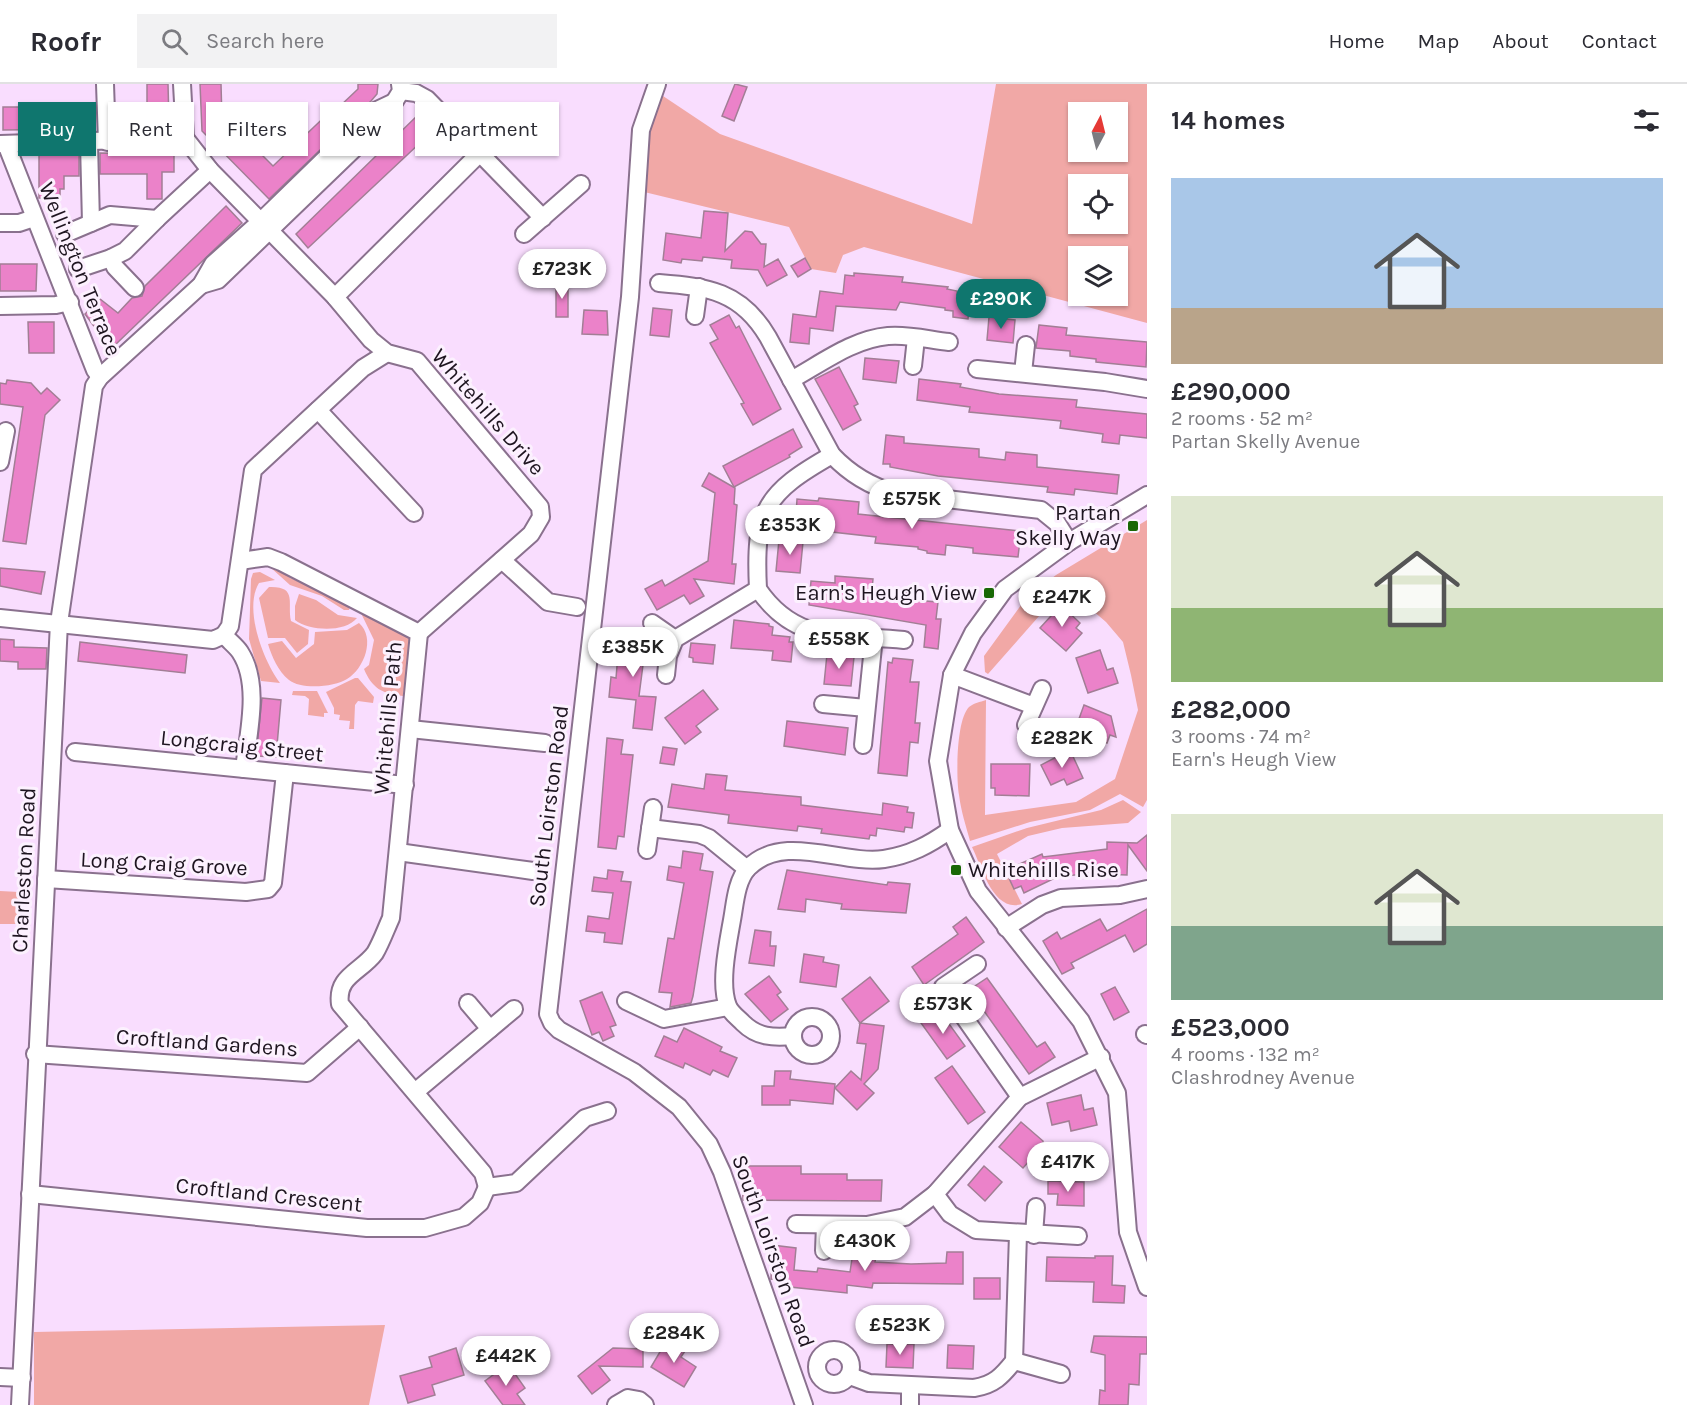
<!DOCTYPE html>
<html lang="en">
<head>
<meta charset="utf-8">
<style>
	body { margin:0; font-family:Karla,sans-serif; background:#f2f2f3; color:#2b2b33; height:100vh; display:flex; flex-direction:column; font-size:22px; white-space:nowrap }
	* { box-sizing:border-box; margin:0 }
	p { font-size:20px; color:#7c7c81 }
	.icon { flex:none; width:33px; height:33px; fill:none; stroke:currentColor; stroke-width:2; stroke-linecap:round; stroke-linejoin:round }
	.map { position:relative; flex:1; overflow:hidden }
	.sheet { display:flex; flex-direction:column; background:#fff; width:540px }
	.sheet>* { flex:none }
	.banner { position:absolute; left:18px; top:18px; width:570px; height:54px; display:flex; gap:12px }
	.needle { width:39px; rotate:7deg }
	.tools { position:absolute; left:1068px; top:18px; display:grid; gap:12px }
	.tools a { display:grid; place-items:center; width:60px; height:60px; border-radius:0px; background:#fff; box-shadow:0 2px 4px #0004; font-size:30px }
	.price { position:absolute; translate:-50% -51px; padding:0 14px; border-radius:21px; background:#fff; color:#222; font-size:20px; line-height:39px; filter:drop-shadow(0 2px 3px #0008) }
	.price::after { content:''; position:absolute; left:50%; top:36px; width:18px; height:14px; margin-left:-9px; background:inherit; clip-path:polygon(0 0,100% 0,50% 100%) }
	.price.current { background:#0f766e; color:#fff }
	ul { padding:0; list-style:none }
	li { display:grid; align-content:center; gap:12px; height:318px; padding:0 24px }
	li span { display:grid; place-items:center; height:186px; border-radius:0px; color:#555 }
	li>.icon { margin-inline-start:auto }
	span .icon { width:108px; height:108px; fill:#fffc; stroke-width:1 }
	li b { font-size:26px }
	h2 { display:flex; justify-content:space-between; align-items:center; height:72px; padding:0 24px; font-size:26px }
	.pill { padding:0 21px; border-radius:0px; background:#fff; box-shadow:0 2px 4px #0004; font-size:21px; line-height:54px }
	.pill.current { background:#0f766e; color:#fff }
	header { display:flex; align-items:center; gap:36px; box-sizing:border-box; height:84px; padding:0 30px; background:#fff; border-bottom:2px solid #e1e1e2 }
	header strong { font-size:28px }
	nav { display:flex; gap:33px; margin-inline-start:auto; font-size:21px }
	.search { width:420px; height:54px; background:#f2f2f3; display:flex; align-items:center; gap:15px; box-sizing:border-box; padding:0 21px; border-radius:0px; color:#7c7c81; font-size:22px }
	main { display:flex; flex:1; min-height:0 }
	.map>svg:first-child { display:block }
	.green { fill:#f1a8a6; fill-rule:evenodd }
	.building { fill:#eb82c9; stroke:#a27e95; stroke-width:1.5 }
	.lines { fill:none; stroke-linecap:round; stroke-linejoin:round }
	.minor-casing { stroke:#8a718e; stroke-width:20 }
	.minor { stroke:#fff; stroke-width:16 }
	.poi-dot { fill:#196705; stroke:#fcf1fe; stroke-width:2 }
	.labels { text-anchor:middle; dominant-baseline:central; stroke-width:6; stroke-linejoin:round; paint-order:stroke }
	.street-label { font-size:22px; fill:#1e1520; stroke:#fcf1fe }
	.poi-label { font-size:22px; fill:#1e1520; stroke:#fcf1fe; text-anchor:end }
</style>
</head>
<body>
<header>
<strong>Roofr</strong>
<div class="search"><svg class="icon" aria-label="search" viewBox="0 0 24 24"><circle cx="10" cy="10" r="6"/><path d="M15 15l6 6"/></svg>Search here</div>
<nav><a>Home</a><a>Map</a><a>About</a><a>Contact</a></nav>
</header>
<main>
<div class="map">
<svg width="1147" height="1321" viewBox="0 0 1147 1321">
	<rect width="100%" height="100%" fill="#f9ddfe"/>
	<!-- green -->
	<g class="green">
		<path d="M996,0H1147V239L864,163L843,171L836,189L811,185L789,143L636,106L654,6L720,50L972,140ZM1078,28H1118V68H1078ZM1078,100H1118V140H1078ZM1078,172H1118V212H1078Z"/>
		<path d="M1147,436V716L1143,723L1120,710L1090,726L1030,738L970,757C966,742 961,727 959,711C956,694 956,636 969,623C974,619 980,618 986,616L985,731L1076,718L1115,695L1138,626L1131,591L1123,558L1106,538L1078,514L1083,509L1069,498L988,590L985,588L984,572L1027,513L1056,491Z"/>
		<path d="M271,480L283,484L290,494L351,520L349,526H344L322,512L290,501L270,483Z"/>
		<path d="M260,488L275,496L259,499C243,525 264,578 280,599L261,597L249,555L251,495L253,489Z"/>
		<path d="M269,503C298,502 287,519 291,537L309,546L308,560L297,569L285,554H268L259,514Z"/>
		<path d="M299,510L316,516L338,531L357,534C345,549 309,547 295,536V522Z"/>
		<path d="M359,525L407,550L412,560L410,594L405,597L403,612C382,610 372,604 364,585L369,581L374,556Z"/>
		<path d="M359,539C376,554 364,585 347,595C335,603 301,606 289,596C278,587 272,573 268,560L282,557L296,574L314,560L315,548L347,546Z"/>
		<path d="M355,594H358L374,613L373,619L358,617L355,621L354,645H349L350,637L339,636L340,631L334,630V624L326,608Z"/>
		<path d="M293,607H317L328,629H324V633L308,631L309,615L305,612L292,611Z"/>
		<path d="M1123,716L1141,728L1128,739L1062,744L1028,752L997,770L1022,820C993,829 982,783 972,763L1027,744L1101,726Z"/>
		<path d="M0,807L19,808L18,840H0Z"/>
		<path d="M385,1241L369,1321H34V1248Z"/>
	</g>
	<!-- building -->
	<g class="building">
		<path d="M147,0H168L169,39L147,38Z"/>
		<path d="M200,0H221L222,36L250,65L253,62L273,82L337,21L339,23L358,5V0H378L377,10L371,17L269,115L202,47Z"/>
		<path d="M735,0L747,3L734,37L722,32Z"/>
		<path d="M3,23H93L94,45L3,46Z"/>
		<path d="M423,26L438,42L308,164L296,150Z"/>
		<path d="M100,69L174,70V88H162V115H147V90H100Z"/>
		<path d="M39,71H79V92H64V105H60V114H39Z"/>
		<path d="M226,122L242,139L115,261L93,241L85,230L100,215L118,229L132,214L142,212L145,202Z"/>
		<path d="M704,127L728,129L725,167L745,147L752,148L761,160H766L764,183L778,175L787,191L767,202L758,186L731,184L732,176L703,173L702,177L682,175L681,179L663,176L666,149L701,154Z"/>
		<path d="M805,174L811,185L798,193L791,182Z"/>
		<path d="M0,180H37L36,207H0Z"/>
		<path d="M854,189L903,193L902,198L948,203L947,205L957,207V211L970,213L968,235L953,233V227L945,226V224L900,218L896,226L836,222L833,247L810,244L809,260L790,258L793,230L816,233L820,207L843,210L845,191L854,192Z"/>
		<rect x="556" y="200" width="12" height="33"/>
		<path d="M653,224L672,226L669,253L650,251Z"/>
		<path d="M584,226L607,227L608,251L582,250Z"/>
		<path d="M729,231L736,244L739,242L781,325L753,341L741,320L744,319L710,259L718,255L710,241Z"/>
		<path d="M989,233L1015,236L1013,259L987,256Z"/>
		<path d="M28,238H54V269H29Z"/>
		<path d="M1039,241L1067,244L1066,251L1147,258L1146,283L1096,278V275L1070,272V267L1036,264Z"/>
		<path d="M865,274L899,277L896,299L863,295Z"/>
		<path d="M839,283L858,320L854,322L861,336L843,346L815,295Z"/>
		<path d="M919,295L961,300L960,303L999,310L1077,316L1076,323L1147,330V354L1120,351L1119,360L1102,358L1103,350L1060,344L1061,337L969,328L970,323L917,316Z"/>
		<path d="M7,296L31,299L41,310L47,304L60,316L45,331L26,460L3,457L23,323L0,320V299L6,300Z"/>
		<path d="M793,345L802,363L789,371L790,373L734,403L723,382Z"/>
		<path d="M886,351L904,353V359L979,365V373L1005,376L1006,368L1037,371V383L1119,391L1117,410L1075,405L1074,411L1047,408L1048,403L938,392L890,383V380H883Z"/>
		<path d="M709,389L735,404L734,420L737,421L732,480H736L734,500L694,495L704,512L690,520L684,511L657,526L645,505L662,496L665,502L708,477L715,409L702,402Z"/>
		<path d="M819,414L859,418L858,430L1021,447L1018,473L973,469V464L946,461L945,471L927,469V467L918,465V463L875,459L876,453L832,448L834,436L796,431L797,415L818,417Z"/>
		<path d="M779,456L803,458L800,489L776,487Z"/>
		<path d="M0,484L45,488L41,510L0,502Z"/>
		<path d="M835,492L873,495L872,505L908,509L914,510L913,516L938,518L936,535H941L938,565L924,563L926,541L809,521L811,497L835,499Z"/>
		<path d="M1061,521L1080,539L1076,544L1082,549L1066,567L1040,544Z"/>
		<path d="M734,536L769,540V542L773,543L772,551L790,553L789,558H793L791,578L772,576L773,567L731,564Z"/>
		<path d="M620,547L647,550L639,612L656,613L652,646L633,644L636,616L609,613L611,593L616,594Z"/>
		<path d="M0,555L14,556V563L47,564L46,585H18V578L0,577Z"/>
		<path d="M80,558L187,571L185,589L78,577Z"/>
		<path d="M691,559L715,561L713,580L693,578V574L689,573Z"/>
		<path d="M1100,566L1107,586L1113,584L1118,599L1088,609L1076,574Z"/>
		<path d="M827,570L854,573L851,602L824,600Z"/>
		<path d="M893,574L913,576L910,598H919L915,639H920L918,659L910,658L907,692L878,689L888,578L892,579Z"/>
		<path d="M703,606L718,625L696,642L701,648L685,660L665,634Z"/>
		<path d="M262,614L281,616L276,673L256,672Z"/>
		<path d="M1084,621L1111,632L1116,653L1110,651L1107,659L1102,657L1098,667L1071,657Z"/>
		<path d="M787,637L848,644L845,671L784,662Z"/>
		<path d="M607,654L623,656L621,670L633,671L624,753L618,752L616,765L598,763Z"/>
		<path d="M663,663L677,665L674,681L660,679Z"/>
		<path d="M1070,666L1083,694L1067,701L1064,695L1051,701L1041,681Z"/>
		<path d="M991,680H1030L1029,712L995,711V704H991Z"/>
		<path d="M706,690L727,692L725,706L801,713V721L882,731L883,719L908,723L907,728L914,729L912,744L905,743L904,748L877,744L876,752L870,751L869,755L821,749L822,745L798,742L797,747L728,739L729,731L668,723L672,700L704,705Z"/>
		<path d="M1147,751V787L1128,761L1127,791L1101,790V788L1057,793L1024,809L1021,802L1014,805L1008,792L1016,788L1013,783L1042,770L1043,773L1107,765V758L1137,759Z"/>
		<path d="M683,767L703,770L700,786L713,788L693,912L691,919L670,923L672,909L659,908L668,854L674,855L684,799L667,796L669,782L681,784Z"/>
		<path d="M608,786L623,788L621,797L631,798L622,860L604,858L605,849L586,847L588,832L609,835L613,809L592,807L594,793L607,795Z"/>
		<path d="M787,786L887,801L888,798L910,800L906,829L841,825L842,820L806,815L805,828L778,825Z"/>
		<path d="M1147,825V860L1134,868L1125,851L1071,879L1074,884L1062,890L1043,857L1057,848L1061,855L1100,835L1107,847Z"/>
		<path d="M966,833L984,858L924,901L912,883L958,850L953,843Z"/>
		<path d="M755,846L771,848L770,862H776L774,882L749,879Z"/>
		<path d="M804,870L824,873L823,878L839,881L836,903L800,898Z"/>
		<path d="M769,892L781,908L777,911L788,925L771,938L745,910Z"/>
		<path d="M870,893L889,917L860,939L884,942L878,985L864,1000L874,1009L857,1026L835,1004L851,987L861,996L866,960L857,959L860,939L842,915Z"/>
		<path d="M987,894L1037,963L1045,958L1055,973L1029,990L969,906Z"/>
		<path d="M1115,903L1129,928L1114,936L1101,910Z"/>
		<path d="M602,908L616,941L610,943L614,952L603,957L599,948L592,951L580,917Z"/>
		<path d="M939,926L965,962L947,975L921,939Z"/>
		<path d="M684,944L722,963L720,967L737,974L728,993L713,986L710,991L685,979L683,984L655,972L664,952L677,958Z"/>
		<path d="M952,982L985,1028L968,1040L935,994Z"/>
		<path d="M775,987H791L790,995L835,1000L833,1020L790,1016V1021H762V1002H774Z"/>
		<path d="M1081,1011L1084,1026L1093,1024L1097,1041L1071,1047L1069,1037L1052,1041L1047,1019Z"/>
		<path d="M1021,1038L1043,1057V1062L1023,1084L999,1063Z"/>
		<path d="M742,1082H801V1090H847V1096H882L881,1117L743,1116Z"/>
		<path d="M984,1082L1002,1098L985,1117L968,1101Z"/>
		<path d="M1048,1097L1084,1098V1122L1057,1121L1058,1110H1048Z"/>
		<path d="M772,1161L796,1164L794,1186L817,1188L818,1184L850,1188L853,1168L876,1171L875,1178L911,1180L946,1179L947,1168H963V1200L873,1199L872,1204L847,1201V1209L790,1203V1197L771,1195Z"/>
		<path d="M1095,1172H1113L1112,1201L1125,1202L1124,1219L1093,1218L1094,1198L1046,1197L1047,1173L1095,1174Z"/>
		<rect x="974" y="1194" width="26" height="21"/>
		<path d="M1094,1252L1147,1253V1270H1140L1139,1301L1129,1300L1128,1321H1099L1100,1306L1105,1307V1271L1091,1268Z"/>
		<path d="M667,1256L685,1267L681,1273L696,1283L684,1303L651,1283Z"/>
		<path d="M887,1260H914L913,1284L886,1283Z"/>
		<path d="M948,1261L974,1262L973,1285L947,1284Z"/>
		<path d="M456,1264L464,1291L432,1301L435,1311L408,1319L400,1292L432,1283L429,1273Z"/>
		<path d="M613,1264L643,1265V1283L599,1282L610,1296L592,1310L578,1292Z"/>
		<path d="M508,1280L525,1304L517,1310L525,1321H503L485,1297Z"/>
	</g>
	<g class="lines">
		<defs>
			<g id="minor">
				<path d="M105,0L107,58"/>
				<path d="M182,0L185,54L210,86L335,213L371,256L387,269L417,277L540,423L541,433L531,450L419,549"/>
				<path d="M657,0L641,46L630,213L548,930L552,939L559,946L634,988L679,1023L709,1060L722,1088L804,1321"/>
				<path d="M401,7L416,9L427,15L543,134"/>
				<path d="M89,59L91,139"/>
				<path d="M0,60L185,54"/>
				<path d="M6,60L95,286L100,293"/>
				<path d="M0,139H19L34,134"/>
				<path d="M65,150L110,131L157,135L210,86"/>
				<path d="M524,150L581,100"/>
				<path d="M78,185L111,174"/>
				<path d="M659,199C708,203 741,207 768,253L832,371C850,390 869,402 895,409L1041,426L1057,439L1069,458"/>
				<path d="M201,201L218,196L382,38L401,7L400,0"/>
				<path d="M135,204L115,183L111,174L125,167L157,135"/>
				<path d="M335,213L479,70"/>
				<path d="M0,222L56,221L70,218"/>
				<path d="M695,232L699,203"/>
				<path d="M913,282L916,254"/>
				<path d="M977,285L1105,298L1147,305"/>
				<path d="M1023,289L1026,261"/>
				<path d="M791,296C822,279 853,255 888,252C908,250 930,256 949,258"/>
				<path d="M318,326L414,429"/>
				<path d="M832,371C765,409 754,426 758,505C796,561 843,550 904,556"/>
				<path d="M0,378L6,347"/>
				<path d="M1147,411L1069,458L1005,505L973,549L952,591L938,677L950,746L978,807L1081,937L1117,1009L1128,1148L1147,1203"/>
				<path d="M502,476L548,518L577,523"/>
				<path d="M240,477L268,473L281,478L419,549L391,834C386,845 381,859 375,869C361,888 336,892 340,920L483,1089L487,1103"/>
				<path d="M0,534L213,556L224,551"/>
				<path d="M652,539L675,555"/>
				<path d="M224,551L230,542L253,386L363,284L387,269"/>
				<path d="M224,551C229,557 236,562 240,568C261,600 248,650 244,685"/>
				<path d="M666,591L668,572L675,555L758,505"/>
				<path d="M952,591L1034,622"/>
				<path d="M823,620L866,624"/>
				<path d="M1026,641L1042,605"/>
				<path d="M410,645L545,659"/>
				<path d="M863,661L874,553"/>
				<path d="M75,668L405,701"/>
				<path d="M650,744L699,750L709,754L747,785"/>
				<path d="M647,766L653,724"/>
				<path d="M398,768L533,787"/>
				<path d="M46,795L246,808L268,805L273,799L285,689"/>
				<path d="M1006,844L1042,821L1061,814L1120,811L1147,805"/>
				<path d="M977,880L943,903L1020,1013"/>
				<path d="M626,917L664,935L728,923"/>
				<path d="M468,919L490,945"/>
				<circle cx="812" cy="952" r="19"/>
				<path d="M1145,950L1147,951"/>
				<path d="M793,952C773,954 757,953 743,939C738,934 730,928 728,922C719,900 728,859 732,836C735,820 736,797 748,784C784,748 841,781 884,775C910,771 929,761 950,746"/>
				<path d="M35,970L307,989L360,943"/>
				<path d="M415,1008L514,925"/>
				<path d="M487,1103L516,1099L585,1034L607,1027"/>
				<path d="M30,1110L367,1144H425L464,1133L480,1119L487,1103"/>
				<path d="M935,1110L950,1130L976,1146L1078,1152"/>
				<path d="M796,1140L867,1141L905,1133L935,1110L1020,1013L1101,973"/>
				<path d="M1034,1151L1036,1123"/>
				<path d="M824,1167L825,1141"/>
				<circle cx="834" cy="1283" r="17"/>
				<path d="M1014,1277L1061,1290"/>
				<path d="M850,1292L869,1299L974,1304C994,1301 1002,1292 1014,1277L1018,1150"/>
				<path d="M0,1293L22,1294"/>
				<path d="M20,1321L59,539L94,302L100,293L201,201L213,180L260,138L373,28L392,19"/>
				<path d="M616,1321L628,1314L639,1316L645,1321"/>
				<path d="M910,1321V1303"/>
			</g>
		</defs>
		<!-- minor casing -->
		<use href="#minor" class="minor-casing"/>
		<!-- minor -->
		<use href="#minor" class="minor"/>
	</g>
	<!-- markers -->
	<g class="poi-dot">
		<rect x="1127" y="436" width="12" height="12" rx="3"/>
		<rect x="983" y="503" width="12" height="12" rx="3"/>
		<rect x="950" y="780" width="12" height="12" rx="3"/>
	</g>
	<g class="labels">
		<!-- street labels -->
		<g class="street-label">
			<text transform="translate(80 185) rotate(68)">Wellington Terrace</text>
			<text transform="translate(488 328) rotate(49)">Whitehills Drive</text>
			<text transform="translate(388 634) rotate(-85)">Whitehills Path</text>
			<text transform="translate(242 662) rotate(6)">Longcraig Street</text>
			<text transform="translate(549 722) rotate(-83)">South Loirston Road</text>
			<text transform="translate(164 780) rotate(3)">Long Craig Grove</text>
			<text transform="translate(24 786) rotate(-87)">Charleston Road</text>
			<text transform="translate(207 959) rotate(4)">Croftland Gardens</text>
			<text transform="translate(269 1111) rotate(6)">Croftland Crescent</text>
			<text transform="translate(773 1167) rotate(70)">South Loirston Road</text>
		</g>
		<!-- poi labels -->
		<g class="poi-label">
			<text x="1121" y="429">Partan<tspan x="1121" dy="25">Skelly Way</tspan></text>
			<text x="977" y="509">Earn's Heugh View</text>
			<text x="968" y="786" text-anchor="start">Whitehills Rise</text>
		</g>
	</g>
</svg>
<div class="tools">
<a><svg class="needle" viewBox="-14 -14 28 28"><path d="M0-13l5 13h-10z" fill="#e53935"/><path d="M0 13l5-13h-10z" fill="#7c7c81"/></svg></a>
<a><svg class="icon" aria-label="locate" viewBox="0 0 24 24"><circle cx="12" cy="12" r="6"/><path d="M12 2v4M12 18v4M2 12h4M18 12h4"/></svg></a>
<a><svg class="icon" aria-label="layers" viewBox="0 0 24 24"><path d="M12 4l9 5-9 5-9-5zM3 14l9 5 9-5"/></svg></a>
</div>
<b class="price" style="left:562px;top:216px">£723K</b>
<b class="price current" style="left:1001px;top:246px">£290K</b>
<b class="price" style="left:912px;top:446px">£575K</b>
<b class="price" style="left:790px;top:472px">£353K</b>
<b class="price" style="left:1062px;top:544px">£247K</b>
<b class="price" style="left:839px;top:586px">£558K</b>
<b class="price" style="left:633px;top:594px">£385K</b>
<b class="price" style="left:1062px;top:685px">£282K</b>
<b class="price" style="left:943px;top:951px">£573K</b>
<b class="price" style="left:1068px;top:1109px">£417K</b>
<b class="price" style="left:865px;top:1188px">£430K</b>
<b class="price" style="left:900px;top:1272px">£523K</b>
<b class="price" style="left:674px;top:1280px">£284K</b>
<b class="price" style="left:506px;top:1303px">£442K</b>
<div class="banner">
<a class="pill current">Buy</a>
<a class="pill">Rent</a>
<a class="pill">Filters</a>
<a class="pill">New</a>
<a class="pill">Apartment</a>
</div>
</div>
<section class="sheet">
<h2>14 homes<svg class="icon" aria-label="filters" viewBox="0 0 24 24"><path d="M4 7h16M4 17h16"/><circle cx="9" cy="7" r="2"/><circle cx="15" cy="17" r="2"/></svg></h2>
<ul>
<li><span style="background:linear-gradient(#a9c7e8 70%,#b9a48a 0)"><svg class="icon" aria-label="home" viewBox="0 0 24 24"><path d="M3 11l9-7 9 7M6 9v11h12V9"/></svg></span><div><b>£290,000</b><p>2 rooms · 52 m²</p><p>Partan Skelly Avenue</p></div></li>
<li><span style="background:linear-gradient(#dfe7d0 60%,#8fb573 0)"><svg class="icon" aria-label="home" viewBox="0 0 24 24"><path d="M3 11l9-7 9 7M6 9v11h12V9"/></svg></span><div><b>£282,000</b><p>3 rooms · 74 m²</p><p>Earn's Heugh View</p></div></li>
<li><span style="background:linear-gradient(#dfe7d0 60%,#7fa58c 0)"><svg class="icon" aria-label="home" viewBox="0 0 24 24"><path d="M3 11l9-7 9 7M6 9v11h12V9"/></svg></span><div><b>£523,000</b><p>4 rooms · 132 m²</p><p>Clashrodney Avenue</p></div></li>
</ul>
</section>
</main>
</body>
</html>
